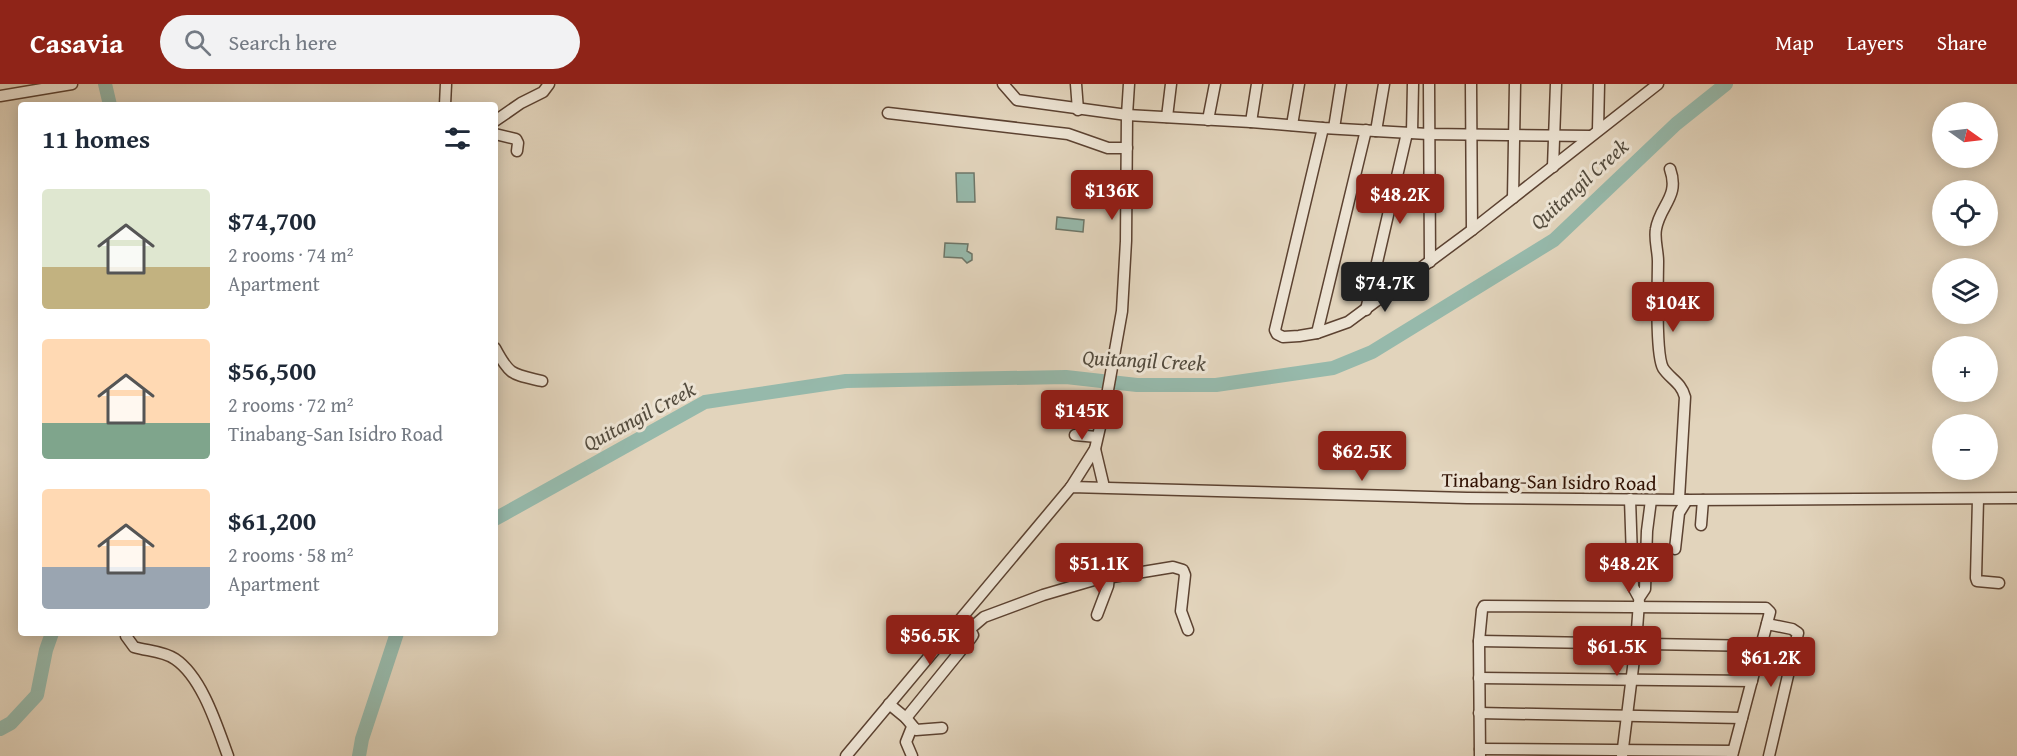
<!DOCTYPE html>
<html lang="en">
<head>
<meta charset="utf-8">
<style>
	body { margin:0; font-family:"Gentium Book Plus",serif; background:#f2f2f3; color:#1f2937; height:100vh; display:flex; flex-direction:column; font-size:22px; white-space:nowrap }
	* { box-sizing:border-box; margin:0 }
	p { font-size:20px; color:#747a83 }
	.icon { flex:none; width:33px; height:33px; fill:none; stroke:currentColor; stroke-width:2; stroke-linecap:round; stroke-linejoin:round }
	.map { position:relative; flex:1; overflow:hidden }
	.sheet { position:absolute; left:18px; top:18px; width:480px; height:534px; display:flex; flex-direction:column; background:#fff; border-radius:6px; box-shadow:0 3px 15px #0003 }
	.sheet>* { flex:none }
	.needle { width:39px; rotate:104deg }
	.tools { position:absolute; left:1932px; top:18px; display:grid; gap:12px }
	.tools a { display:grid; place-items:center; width:66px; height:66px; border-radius:50%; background:#fff; box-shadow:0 3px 15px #0003; font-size:30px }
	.price { position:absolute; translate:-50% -51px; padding:0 14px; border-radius:6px; background:#8f2418; color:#fff; font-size:20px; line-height:39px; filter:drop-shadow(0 2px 3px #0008) }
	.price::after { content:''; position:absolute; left:50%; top:36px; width:18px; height:14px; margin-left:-9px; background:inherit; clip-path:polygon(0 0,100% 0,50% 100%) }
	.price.active { background:#222; color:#fff }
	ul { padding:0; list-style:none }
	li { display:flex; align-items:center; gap:18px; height:150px; padding:0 24px }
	li span { display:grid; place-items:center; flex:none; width:168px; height:120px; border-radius:6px; color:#555 }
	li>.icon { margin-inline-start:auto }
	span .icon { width:72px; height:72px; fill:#fffc; stroke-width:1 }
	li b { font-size:26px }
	h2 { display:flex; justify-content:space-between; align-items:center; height:72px; padding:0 24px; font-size:26px }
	header { display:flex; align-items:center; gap:36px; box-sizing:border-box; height:84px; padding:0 30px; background:#8f2418; color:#fff }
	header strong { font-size:28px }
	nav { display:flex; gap:33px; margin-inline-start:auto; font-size:21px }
	.search { width:420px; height:54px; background:#f2f2f3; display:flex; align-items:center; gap:15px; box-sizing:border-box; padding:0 21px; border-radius:33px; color:#747a83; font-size:22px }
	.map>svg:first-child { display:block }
	.water { fill:#96b9ab; stroke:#6d7668; stroke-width:1.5 }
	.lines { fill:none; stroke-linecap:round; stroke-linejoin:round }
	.river { stroke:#96b9ab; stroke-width:14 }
	.minor-casing { stroke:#5c4231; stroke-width:13 }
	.minor { stroke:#ece3d3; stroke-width:10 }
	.labels { text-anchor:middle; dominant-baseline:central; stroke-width:6; stroke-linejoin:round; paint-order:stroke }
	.street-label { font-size:20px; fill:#301103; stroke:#ece3d3 }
	.water-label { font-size:21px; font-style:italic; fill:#544c3e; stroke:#ece3d3 }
</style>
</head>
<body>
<header>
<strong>Casavia</strong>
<div class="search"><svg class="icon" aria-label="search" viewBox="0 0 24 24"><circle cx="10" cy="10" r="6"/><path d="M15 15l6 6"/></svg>Search here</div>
<nav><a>Map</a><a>Layers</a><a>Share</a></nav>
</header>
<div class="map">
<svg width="2017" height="672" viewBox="0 0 2017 672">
	<rect width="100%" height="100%" fill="#e2d4bc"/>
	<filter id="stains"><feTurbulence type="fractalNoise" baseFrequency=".00333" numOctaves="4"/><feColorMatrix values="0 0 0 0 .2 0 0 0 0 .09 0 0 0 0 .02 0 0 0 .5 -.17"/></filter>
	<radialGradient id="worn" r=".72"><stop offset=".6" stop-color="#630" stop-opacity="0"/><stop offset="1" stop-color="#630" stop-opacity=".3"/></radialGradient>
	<!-- water -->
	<g class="water">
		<path d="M956,89H974L975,118H957Z"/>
		<path d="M1057,133L1084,136L1083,148L1056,145Z"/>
		<path d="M945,159L968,160L967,167L972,170V176L967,179L962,174L944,173Z"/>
	</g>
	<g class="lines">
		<!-- river -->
		<g class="river">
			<path d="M105,0L110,21"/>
			<path d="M495,435L705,318L846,297L1066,293L1137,301H1216L1333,284L1372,268L1554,156L1676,40L1726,0"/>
			<path d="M0,645L11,639L37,611L46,566L52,549"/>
			<path d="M359,672L362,655L397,549"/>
		</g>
		<defs>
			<g id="minor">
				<path d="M1003,0L1017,16L1127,31L1251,38L1323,44L1428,50L1590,52"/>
				<path d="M1076,0L1078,26"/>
				<path d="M1429,0L1430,178"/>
				<path d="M1471,0L1472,146"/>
				<path d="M0,12L72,0"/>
				<path d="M445,21L446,0"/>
				<path d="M888,29L1068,50L1108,64H1127"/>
				<path d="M1167,33L1171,0"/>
				<path d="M1208,36L1215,0"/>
				<path d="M495,37L521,19L543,8L549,0"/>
				<path d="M1251,38L1257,0"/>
				<path d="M1292,41L1299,0"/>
				<path d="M1323,44L1275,246L1277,250L1283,253L1299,252L1317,249L1348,238L1472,146L1658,0"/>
				<path d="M1334,44L1341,0"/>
				<path d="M1598,46L1599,0"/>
				<path d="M1376,47L1384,0"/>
				<path d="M1412,49L1413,0"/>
				<path d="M495,50L516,55L518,59L517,67"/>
				<path d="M1553,83L1556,0"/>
				<path d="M1670,85C1680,113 1660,121 1656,145C1654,155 1658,167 1658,177C1658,198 1655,269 1663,284C1670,295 1681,298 1685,313L1679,415"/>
				<path d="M1513,114L1515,0"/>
				<path d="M1366,226L1407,49"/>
				<path d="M1317,249L1366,46"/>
				<path d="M495,264C510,292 512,290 542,297"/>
				<path d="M1075,351L1097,353"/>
				<path d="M1095,365L1104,403"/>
				<path d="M1071,403L1095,365L1106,317L1122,227L1126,157L1127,31L1129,0"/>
				<path d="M1630,415L1633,503L1639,514L1645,505L1647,447L1651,416"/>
				<path d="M1978,415L1976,494L1977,497L1999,499"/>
				<path d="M1701,441L1703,416"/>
				<path d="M1675,465L1679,429L1687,416"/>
				<path d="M1097,531L1108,502L1109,493"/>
				<path d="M1767,540L1792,545L1798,549L1769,672"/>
				<path d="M970,545L984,533L1043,511L1094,496L1173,483L1183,486L1185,491L1181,527L1188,546"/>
				<path d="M126,549V552L134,563C147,567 163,567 175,575C202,593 217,642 228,672"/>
				<path d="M1479,557L1760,562"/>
				<path d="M1479,594L1752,597"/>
				<path d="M889,620L906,634L971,554L973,551L967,541"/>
				<path d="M1479,629L1742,634"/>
				<path d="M906,634L916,646L942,644"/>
				<path d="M912,643L906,658L912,672"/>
				<path d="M1480,665L1733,667"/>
				<path d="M846,672L1071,403L1467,414L1687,416L2017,414"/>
				<path d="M1480,672L1479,557L1482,526L1484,522L1766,524L1770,528L1732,672"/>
				<path d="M1622,672L1636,559L1639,518"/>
			</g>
		</defs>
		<!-- minor casing -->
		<use href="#minor" class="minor-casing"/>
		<!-- minor -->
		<use href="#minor" class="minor"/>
	</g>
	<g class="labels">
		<!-- street labels -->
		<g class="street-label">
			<text transform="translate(1549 397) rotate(1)">Tinabang-San Isidro Road</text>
		</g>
		<!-- water labels -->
		<g class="water-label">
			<text transform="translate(1579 100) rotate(-42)">Quitangil Creek</text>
			<text transform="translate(1144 276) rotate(3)">Quitangil Creek</text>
			<text transform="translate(639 332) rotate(-28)">Quitangil Creek</text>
		</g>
	</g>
	<rect width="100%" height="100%" filter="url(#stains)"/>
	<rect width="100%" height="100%" fill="url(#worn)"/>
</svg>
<div class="tools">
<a><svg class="needle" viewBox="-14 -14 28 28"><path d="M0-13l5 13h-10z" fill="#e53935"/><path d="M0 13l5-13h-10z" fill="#747a83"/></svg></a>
<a><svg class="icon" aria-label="locate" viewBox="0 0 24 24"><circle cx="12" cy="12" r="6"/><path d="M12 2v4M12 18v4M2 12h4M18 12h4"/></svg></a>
<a><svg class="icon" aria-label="layers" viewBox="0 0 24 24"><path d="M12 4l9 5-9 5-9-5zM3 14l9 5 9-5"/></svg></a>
<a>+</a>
<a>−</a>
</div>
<b class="price" style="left:1112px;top:137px">$136K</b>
<b class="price" style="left:1400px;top:141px">$48.2K</b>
<b class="price active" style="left:1385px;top:229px">$74.7K</b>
<b class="price" style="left:1673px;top:249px">$104K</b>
<b class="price" style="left:1082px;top:357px">$145K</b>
<b class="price" style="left:1362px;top:398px">$62.5K</b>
<b class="price" style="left:1099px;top:510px">$51.1K</b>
<b class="price" style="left:1629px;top:510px">$48.2K</b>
<b class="price" style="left:930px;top:582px">$56.5K</b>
<b class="price" style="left:1617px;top:593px">$61.5K</b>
<b class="price" style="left:1771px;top:604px">$61.2K</b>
<section class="sheet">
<h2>11 homes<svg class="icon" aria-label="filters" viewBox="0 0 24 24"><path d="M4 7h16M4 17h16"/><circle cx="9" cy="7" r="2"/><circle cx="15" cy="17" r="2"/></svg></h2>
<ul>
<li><span style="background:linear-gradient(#dfe7d0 65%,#c2b280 0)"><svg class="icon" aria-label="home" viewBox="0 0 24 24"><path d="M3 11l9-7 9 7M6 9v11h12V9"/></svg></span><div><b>$74,700</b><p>2 rooms · 74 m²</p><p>Apartment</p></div></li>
<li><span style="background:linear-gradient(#ffd9b3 70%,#7fa58c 0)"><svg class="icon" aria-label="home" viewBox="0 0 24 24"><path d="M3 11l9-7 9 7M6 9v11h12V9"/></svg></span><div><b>$56,500</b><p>2 rooms · 72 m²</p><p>Tinabang-San Isidro Road</p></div></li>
<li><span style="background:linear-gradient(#ffd9b3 65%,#9aa5b1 0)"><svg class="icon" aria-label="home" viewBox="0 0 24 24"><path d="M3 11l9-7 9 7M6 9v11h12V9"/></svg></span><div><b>$61,200</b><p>2 rooms · 58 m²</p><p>Apartment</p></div></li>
</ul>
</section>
</div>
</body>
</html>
